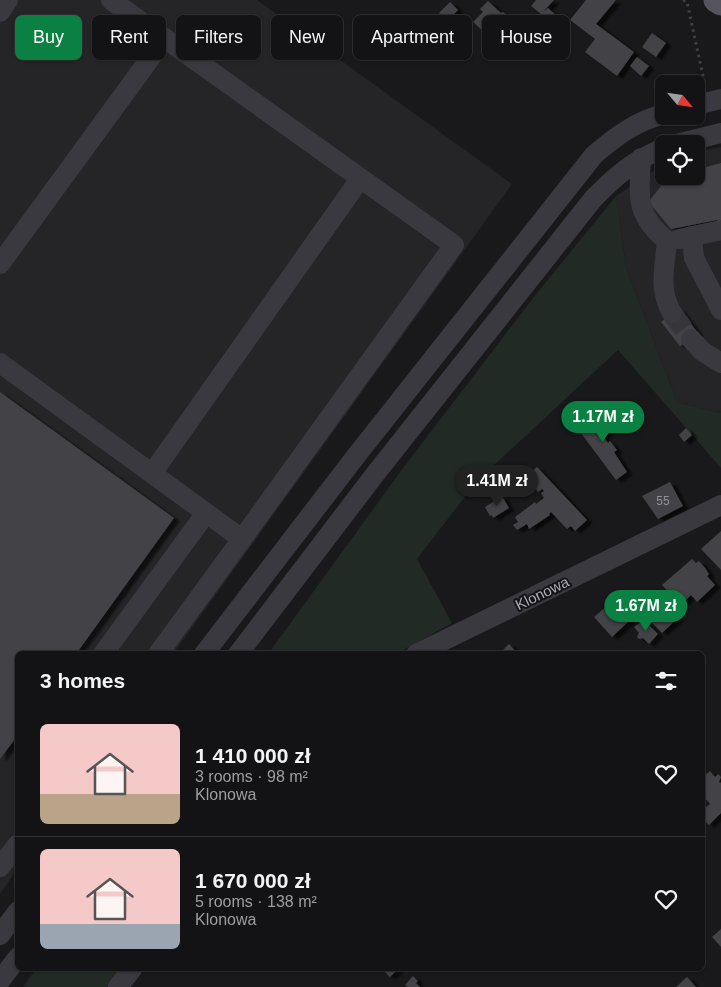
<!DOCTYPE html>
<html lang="en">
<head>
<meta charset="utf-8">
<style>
	body { margin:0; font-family:Arial,sans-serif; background:#202022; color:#f1f3f6; height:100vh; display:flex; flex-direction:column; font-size:19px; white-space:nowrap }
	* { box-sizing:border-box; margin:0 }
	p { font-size:16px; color:#9d9ea0 }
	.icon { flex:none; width:28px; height:28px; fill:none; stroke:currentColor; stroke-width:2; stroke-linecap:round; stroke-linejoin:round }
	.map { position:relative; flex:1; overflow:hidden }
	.details { position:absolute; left:15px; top:651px; width:690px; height:320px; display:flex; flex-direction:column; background:#131214; border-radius:8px; box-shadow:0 1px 4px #0004,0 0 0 1px #323234 }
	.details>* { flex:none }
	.hud { position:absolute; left:15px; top:15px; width:691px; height:45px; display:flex; gap:10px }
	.needle { width:32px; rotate:119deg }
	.tools { position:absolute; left:655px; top:75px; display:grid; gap:10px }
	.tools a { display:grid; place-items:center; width:50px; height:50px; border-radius:8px; background:#131214; box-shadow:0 1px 4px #0004,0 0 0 1px #323234; font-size:25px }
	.price { position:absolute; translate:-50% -42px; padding:0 11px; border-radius:18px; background:#0b8043; color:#fff; font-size:16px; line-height:32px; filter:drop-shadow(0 1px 2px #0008) }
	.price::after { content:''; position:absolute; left:50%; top:30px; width:15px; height:11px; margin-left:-8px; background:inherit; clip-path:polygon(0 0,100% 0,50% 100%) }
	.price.selected { background:#222; color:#fff }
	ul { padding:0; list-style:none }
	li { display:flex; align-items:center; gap:15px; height:125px; padding:0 25px }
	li+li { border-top:1px solid #323234 }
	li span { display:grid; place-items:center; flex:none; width:140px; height:100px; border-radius:8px; color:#555 }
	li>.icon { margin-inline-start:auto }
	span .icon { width:60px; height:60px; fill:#fffc; stroke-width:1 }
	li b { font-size:21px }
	h2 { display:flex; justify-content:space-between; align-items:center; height:60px; padding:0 25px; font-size:21px }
	.pill { padding:0 18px; border-radius:8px; background:#131214; box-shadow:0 1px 4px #0004,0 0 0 1px #323234; font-size:18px; line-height:45px }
	.pill.selected { background:#0b8043; color:#fff }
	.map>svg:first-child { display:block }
	.built { fill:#252427 }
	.green { fill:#222a25 }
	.building { fill:#434247; filter:url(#shadow) }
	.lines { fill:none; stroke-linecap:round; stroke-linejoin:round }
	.minor-tunnel { stroke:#36363a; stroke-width:20; stroke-dasharray:20 10; stroke-linecap:butt }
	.path { stroke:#3f3f46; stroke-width:3; stroke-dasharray:2.5 4; stroke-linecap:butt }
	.minor { stroke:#3a393f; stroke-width:20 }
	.major { stroke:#56555e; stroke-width:25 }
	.labels { text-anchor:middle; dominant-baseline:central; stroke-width:4; stroke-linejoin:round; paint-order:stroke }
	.number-label { font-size:12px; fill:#91929c }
	.street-label { font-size:15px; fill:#abacb9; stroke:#141315 }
</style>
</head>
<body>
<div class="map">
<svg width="721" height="987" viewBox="0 0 721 987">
	<defs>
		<filter id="shadow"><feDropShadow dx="5.5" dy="3" stdDeviation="1" flood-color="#0009"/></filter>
	</defs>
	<rect width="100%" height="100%" fill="#19181a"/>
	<!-- built -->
	<g class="built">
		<path d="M0,0H257L512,184L173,654H18L17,869L0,894Z"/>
		<path d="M721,147V413L677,402L626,267L616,196L664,164V176H696V152Z"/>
	</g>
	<!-- green -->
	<g class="green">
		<path d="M616,196L626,267L677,402L721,413V468L618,350L477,481L417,559L452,623L396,654H268L403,468L537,293Z"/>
		<path d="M36,969H121L108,987H23Z"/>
	</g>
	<!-- building -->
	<g class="building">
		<path d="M536,0H554L543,12L548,8L557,16L533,39L525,30L541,14L531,6Z"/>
		<path d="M586,0H616L596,24L634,52L617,76L585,52L595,39L570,20Z"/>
		<path d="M488,1L501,13L503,12L515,22L496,43L473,22L483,12L480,9Z"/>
		<path d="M450,2L458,10L447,21L439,13Z"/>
		<path d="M652,33L666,43L656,57L642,47Z"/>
		<path d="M637,57L649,66L641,76L630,66Z"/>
		<path d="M721,163V236L717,220L671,229L652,206L650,200L669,176H696V170Z"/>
		<path d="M679,308L698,333L680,346L661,322Z"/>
		<path d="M0,392L174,518L76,654H18V735L0,759Z"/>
		<path d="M608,406L612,413L604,419L612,429L603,436L608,443L610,441L617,450L614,452L627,472L616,480L578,429Z"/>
		<path d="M686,428L692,435L684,442L679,435Z"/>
		<path d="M537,467L587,520L575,531L571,526L567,529L551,512L549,514L550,515L529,529L527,524L517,530L513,525L518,522L515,517L535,502L536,504L544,498L541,493L544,491L542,489L538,492L532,484L535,481L529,474Z"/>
		<path d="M670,482L683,506L658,519L642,496Z"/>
		<path d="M502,496L509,508L493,518L492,515L490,516L485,507Z"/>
		<path d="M721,531V570L701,549Z"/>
		<path d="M692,559L696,563L699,561L705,568L709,574L707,576L715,585L697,602L691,595L681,605L662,585Z"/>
		<path d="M657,595L678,618L662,633L637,607L645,600L648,602Z"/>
		<path d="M614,600L622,609L625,606L629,611L626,613L631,619L612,637L594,617Z"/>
		<path d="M644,620L658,634L649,644L643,638L639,639L637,637L639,633L634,627Z"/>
		<path d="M509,644L518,654H499Z"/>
		<path d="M710,771L715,777L718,774L721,777L719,782L721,783V813L709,825L702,818V810L710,804L702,795V778Z"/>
		<path d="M721,929V947L712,937Z"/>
		<path d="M382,969H398L390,977Z"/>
		<path d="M413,976L418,981L416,983L420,987H408L405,985Z"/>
		<path d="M687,977L696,987H676Z"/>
	</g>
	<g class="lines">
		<!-- minor-tunnel -->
		<path class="minor-tunnel" d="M672,313L691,339"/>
		<!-- path -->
		<path class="path" d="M683,0L687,2L705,85"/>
		<!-- minor -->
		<g class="minor">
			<path d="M0,12L8,0"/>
			<path d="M696,105L721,99"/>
			<path d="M677,144L721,133"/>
			<path d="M641,158C639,198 635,214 667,241"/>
			<path d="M692,236L694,258L721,310"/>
			<path d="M679,239L721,230"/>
			<path d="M667,241C665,266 658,290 672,313"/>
			<path d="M0,264L165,38"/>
			<path d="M691,339L702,351L721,363"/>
			<path d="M0,363L242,539L454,245L111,0"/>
			<path d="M153,472L360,179"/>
			<path d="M103,654L206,513"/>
			<path d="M158,654L242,539"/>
			<path d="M204,654L356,456L594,155C615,137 636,121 664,114"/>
			<path d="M238,654L376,473L593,199C614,177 635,159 664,148"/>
			<path d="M416,654L721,505"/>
			<path d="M0,867L18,844"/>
			<path d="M0,935L18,911"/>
			<path d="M0,981L18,957"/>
			<path d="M118,987L132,969"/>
		</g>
		<!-- major -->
		<path class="major" d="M716,0L721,3"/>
	</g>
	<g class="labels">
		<!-- number labels -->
		<g class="number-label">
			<text x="663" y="501">55</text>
		</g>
		<!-- street labels -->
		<g class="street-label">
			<text transform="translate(542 593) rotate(-26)">Klonowa</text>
		</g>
	</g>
</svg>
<div class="tools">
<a><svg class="needle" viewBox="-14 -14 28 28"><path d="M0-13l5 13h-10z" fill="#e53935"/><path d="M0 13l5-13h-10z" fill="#9d9ea0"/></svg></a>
<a><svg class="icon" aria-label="locate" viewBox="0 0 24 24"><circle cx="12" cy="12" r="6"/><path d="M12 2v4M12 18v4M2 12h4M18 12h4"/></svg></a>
</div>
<b class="price" style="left:603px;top:443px">1.17M zł</b>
<b class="price selected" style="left:497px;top:507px">1.41M zł</b>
<b class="price" style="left:646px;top:632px">1.67M zł</b>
<div class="hud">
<a class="pill selected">Buy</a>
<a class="pill">Rent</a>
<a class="pill">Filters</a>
<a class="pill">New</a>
<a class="pill">Apartment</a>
<a class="pill">House</a>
</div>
<section class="details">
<h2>3 homes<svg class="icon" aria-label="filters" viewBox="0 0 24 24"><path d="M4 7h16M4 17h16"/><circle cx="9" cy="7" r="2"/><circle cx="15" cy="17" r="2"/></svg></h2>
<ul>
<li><span style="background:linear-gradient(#f6c9c9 70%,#b9a48a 0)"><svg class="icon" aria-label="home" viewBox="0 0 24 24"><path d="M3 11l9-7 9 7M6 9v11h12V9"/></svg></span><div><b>1 410 000 zł</b><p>3 rooms · 98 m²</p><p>Klonowa</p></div><svg class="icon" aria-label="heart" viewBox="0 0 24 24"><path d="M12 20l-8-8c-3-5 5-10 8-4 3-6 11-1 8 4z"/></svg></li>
<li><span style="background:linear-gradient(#f6c9c9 75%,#9aa5b1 0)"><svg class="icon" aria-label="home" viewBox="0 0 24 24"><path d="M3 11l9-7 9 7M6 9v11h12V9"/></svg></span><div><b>1 670 000 zł</b><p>5 rooms · 138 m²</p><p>Klonowa</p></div><svg class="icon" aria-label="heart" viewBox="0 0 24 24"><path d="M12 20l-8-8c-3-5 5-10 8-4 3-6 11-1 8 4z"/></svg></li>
</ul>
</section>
</div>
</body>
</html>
